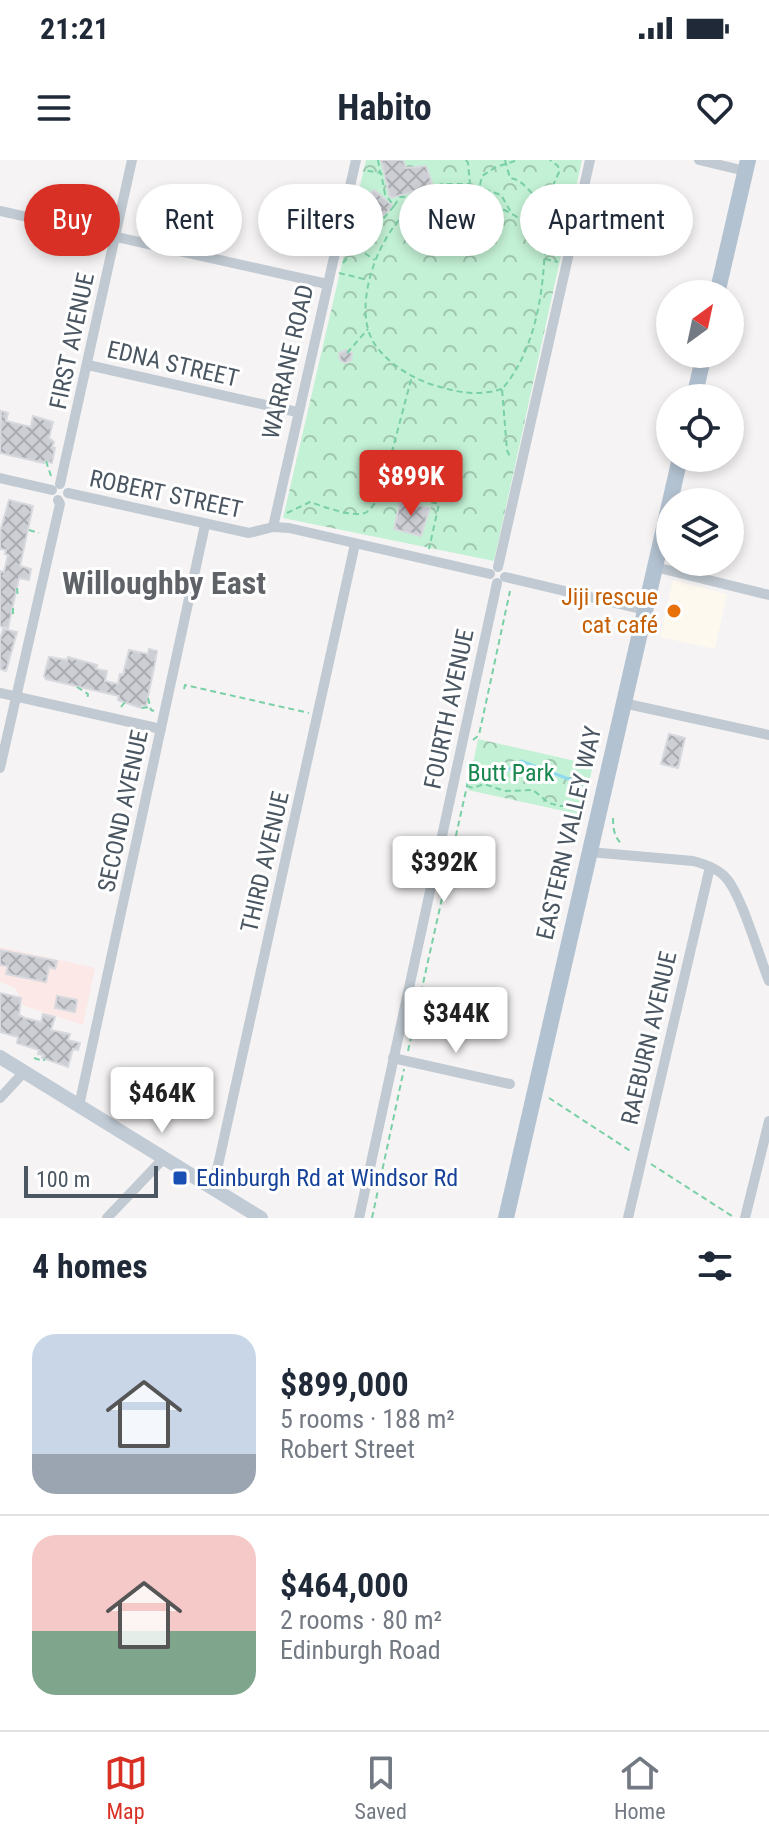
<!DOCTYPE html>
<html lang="en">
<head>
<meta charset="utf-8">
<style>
	body { margin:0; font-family:"Roboto Condensed",sans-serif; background:#f2f2f3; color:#1f2937; height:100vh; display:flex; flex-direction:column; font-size:30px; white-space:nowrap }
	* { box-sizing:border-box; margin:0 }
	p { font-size:26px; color:#747a83 }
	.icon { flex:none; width:44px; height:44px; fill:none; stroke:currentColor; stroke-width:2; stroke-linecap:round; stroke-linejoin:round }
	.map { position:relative; height:1058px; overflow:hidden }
	.details { display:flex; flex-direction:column; background:#fff; flex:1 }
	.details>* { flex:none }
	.guide { position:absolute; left:24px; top:24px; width:722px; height:72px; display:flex; gap:16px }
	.needle { width:52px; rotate:33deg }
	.tools { position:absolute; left:656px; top:120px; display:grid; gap:16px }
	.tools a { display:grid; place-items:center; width:88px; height:88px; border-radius:50%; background:#fff; box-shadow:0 4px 12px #0003; font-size:40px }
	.scale { position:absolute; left:24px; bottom:20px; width:134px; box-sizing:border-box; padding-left:8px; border:4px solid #4a5661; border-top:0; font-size:22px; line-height:28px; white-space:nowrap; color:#4a5661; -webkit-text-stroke:6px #fff; paint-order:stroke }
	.price { position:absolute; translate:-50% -68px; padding:0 18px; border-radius:8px; background:#fff; color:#222; font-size:26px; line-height:52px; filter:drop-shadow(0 2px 4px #0008) }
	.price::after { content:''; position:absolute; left:50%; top:48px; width:24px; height:18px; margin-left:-12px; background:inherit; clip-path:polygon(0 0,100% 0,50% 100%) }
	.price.active { background:#d93025; color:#fff }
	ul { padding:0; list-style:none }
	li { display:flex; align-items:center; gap:24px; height:200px; padding:0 32px }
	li+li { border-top:2px solid #e0e1e3 }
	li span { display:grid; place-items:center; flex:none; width:224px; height:160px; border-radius:24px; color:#555 }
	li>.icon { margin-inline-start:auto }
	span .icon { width:96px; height:96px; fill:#fffc; stroke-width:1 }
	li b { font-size:34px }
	h2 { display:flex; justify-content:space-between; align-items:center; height:96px; padding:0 32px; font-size:34px }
	.tag { padding:0 28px; border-radius:36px; background:#fff; box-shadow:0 4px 12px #0003; font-size:28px; line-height:72px }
	.tag.active { background:#d93025; color:#fff }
	.status { display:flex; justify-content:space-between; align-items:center; height:56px; padding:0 40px; background:#fff; direction:ltr }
	.status svg { height:22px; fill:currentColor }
	header { display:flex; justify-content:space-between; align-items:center; height:104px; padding:0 32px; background:#fff; font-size:36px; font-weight:700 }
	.menu { display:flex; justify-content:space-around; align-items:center; height:112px; border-top:2px solid #e0e1e3; background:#fff; font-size:22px; color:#747a83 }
	.menu a { display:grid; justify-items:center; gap:4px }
	.menu .active { color:#d93025 }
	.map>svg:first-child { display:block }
	.commercial { fill:#fdf9ef }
	.medical { fill:#fce8e6 }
	.forest { fill:url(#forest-crowns) }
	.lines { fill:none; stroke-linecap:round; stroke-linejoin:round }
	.stream { stroke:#90daee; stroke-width:3 }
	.building { fill:url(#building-cross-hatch); stroke:#d7d9de; stroke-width:2 }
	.path { stroke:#7ad0a6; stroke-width:2; stroke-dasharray:6 4; stroke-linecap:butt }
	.minor { stroke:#c1cad2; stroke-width:10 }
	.secondary { stroke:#c1cbd6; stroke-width:14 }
	.primary { stroke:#b3c2d1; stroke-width:16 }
	.food-dot { fill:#e8710a; stroke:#fff; stroke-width:3 }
	.transit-dot { fill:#1a4fb4; stroke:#fff; stroke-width:3 }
	.labels { text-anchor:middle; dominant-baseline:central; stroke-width:6; stroke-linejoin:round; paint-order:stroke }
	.street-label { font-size:24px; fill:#4a5661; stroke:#fff }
	.food-label { font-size:24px; fill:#c56008; stroke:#fff; text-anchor:end }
	.park-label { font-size:24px; fill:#17864f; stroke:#fff }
	.transit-label { font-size:24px; fill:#164399; stroke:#fff; text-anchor:start }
	.district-label { font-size:32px; font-weight:bold; fill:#5f6368; stroke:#fff }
</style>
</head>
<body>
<div class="status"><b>21:21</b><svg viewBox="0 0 49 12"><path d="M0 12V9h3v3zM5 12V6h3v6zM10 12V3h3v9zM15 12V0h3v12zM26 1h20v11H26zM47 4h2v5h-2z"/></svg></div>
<header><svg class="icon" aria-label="menu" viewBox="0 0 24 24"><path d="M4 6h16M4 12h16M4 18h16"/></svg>Habito<svg class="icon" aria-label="heart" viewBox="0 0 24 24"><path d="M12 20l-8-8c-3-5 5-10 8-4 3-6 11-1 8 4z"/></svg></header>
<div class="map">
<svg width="769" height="1058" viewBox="0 0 769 1058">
	<defs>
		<pattern id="forest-crowns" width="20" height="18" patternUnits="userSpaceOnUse" patternTransform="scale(2)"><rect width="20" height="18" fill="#c3f1d5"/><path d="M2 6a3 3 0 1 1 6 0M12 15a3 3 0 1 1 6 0" fill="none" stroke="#a0c6b0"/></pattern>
		<pattern id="building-cross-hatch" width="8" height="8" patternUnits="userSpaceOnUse" patternTransform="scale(2)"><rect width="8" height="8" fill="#cdcfd5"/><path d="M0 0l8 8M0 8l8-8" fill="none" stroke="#a8abb0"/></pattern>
	</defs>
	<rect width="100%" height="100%" fill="#f5f3f3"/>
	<!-- commercial -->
	<path class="commercial" d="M673,420L727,434L715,489L660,477Z"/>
	<!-- medical -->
	<path class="medical" d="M0,787L95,808L83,865L24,846L15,828L0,822Z"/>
	<!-- forest -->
	<g class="forest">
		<path d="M366,0H582L494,401L283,358Z"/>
		<path d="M478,579L593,605L582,655L468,630Z"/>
	</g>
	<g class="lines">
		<!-- stream -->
		<path class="stream" d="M474,605L505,612L521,601L582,624"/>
	</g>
	<!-- building -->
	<g class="building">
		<path d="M381,0H403L406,8L426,6L433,26L390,38Z"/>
		<path d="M374,30L393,46L379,61L361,45Z"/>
		<path d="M346,190L352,193L351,200L345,203L340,200L339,193Z"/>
		<path d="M1,251L8,253L6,261L31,267L33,256L53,262L49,278L54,282L52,287L55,288L52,303L45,301L44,303L0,293Z"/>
		<path d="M9,340L33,346L20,406L31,409L29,420L19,418L8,468L0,466V411L4,412L8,395L5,394L6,390L0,389V372Z"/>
		<path d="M400,341L430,348L421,376L394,369Z"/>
		<path d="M3,469L17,472L6,511L0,509V481Z"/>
		<path d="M149,489L157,491L155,503L146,546L142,545L141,548L118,540L119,536L46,519L44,516L49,497L67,500L68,497L97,505L96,509L107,511L105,521L118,524L120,514L123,515L129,490L148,494Z"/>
		<path d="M669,574L685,578L678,608L661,604Z"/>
		<path d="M0,790L57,801L55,809L49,807L46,822L6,814L8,806L0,805Z"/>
		<path d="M0,833L21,838L19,855L25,858L41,862L43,854L55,857L51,870L70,874L68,880L80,883L78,890L73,889L68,907L42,898L43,895L38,894L39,890L17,883L18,877L0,872Z"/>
		<path d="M57,836L77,840L75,852L55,848Z"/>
	</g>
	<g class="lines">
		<!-- path -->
		<g class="path">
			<path d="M378,0L380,12"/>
			<path d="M466,0L468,3L470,24L501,35L511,52"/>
			<path d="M505,0L510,18C526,20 530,37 545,42L551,35V30L559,12L558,6L550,0"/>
			<path d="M480,25L482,16L496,7L518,0"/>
			<path d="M394,46L400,37L414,36L442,24H470"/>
			<path d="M357,88C369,73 382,61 394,46L385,34L381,13L363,10"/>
			<path d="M545,99L558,102"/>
			<path d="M343,103L357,88L375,100"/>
			<path d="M339,113L368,120"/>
			<path d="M347,193L368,169"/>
			<path d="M502,229C475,237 456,232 430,224C408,216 379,198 370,175C354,136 383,60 422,42C441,33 462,35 482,41C499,46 540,65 545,86C546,90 544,99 544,104C541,147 531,196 502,229L507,290L511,299"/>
			<path d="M46,301L51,316"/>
			<path d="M386,318L393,324L390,332L439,344L429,389"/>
			<path d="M287,353L310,342C322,346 355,359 367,352C372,348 376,341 380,337L412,216"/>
			<path d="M29,370L39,373"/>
			<path d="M17,428L18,438"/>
			<path d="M13,448V455"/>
			<path d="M77,527L88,534L87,540"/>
			<path d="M184,529L185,525L309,553"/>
			<path d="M148,538L151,550L154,551"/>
			<path d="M121,547L125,542"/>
			<path d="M142,548L149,547"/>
			<path d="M473,580L479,575L510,431"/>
			<path d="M467,626L473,628L484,624L505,631L533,630L549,643L560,646H585"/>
			<path d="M613,658C613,668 614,678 623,685"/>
			<path d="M408,891L467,626L470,611L467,605"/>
			<path d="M34,898L43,901L45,899"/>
			<path d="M549,938L632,992"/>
			<path d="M651,1004L735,1058"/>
			<path d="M372,1058L404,909"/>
		</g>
		<!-- minor -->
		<g class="minor">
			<path d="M699,0L745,11"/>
			<path d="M0,51L327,124"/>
			<path d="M88,205L297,252"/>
			<path d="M0,318L52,330"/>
			<path d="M60,324L132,0"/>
			<path d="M68,333L249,373L273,367L289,368L490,414"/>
			<path d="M273,367L356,0"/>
			<path d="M498,407L590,0"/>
			<path d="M655,407L769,435"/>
			<path d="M505,417L645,450"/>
			<path d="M0,533L161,569"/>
			<path d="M623,543L769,575"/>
			<path d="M0,608L60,344L58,340"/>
			<path d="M589,692L693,701C705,704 719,709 727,719C742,737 759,796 769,821"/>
			<path d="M393,898L510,924"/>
			<path d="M0,938L24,912"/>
			<path d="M79,946L205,365"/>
			<path d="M213,1028L355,384"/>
			<path d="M107,1058L164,998"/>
			<path d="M359,1058L497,423"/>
			<path d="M628,1058L710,707"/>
			<path d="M745,1058L769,961"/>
		</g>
		<!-- secondary -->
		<path class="secondary" d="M0,897L261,1058"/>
		<!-- primary -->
		<g class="primary">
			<path d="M717,134L748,0"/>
			<path d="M694,238L704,194"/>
			<path d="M506,1058L680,298"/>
		</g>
	</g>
	<!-- markers -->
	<circle class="food-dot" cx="674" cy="451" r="8"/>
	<rect class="transit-dot" x="172" y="1010" width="16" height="16" rx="4"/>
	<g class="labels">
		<!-- street labels -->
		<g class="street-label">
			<text transform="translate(72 181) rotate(-78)">FIRST AVENUE</text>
			<text transform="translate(288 202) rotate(-77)">WARRANE ROAD</text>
			<text transform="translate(173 204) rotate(13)">EDNA STREET</text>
			<text transform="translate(166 334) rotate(12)">ROBERT STREET</text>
			<text transform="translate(449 549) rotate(-78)">FOURTH AVENUE</text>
			<text transform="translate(123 651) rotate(-78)">SECOND AVENUE</text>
			<text transform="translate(569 673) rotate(-77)">EASTERN VALLEY WAY</text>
			<text transform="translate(265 702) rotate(-77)">THIRD AVENUE</text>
			<text transform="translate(649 878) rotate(-77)">RAEBURN AVENUE</text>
		</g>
		<!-- food labels -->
		<g class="food-label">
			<text x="658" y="437">Jiji rescue<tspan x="658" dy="28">cat café</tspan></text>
		</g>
		<!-- park labels -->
		<g class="park-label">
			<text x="511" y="613">Butt Park</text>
		</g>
		<!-- transit labels -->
		<g class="transit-label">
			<text x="196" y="1018">Edinburgh Rd at Windsor Rd</text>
		</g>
		<!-- district labels -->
		<g class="district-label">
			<text x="164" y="423">Willoughby East</text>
		</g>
	</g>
</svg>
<div class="tools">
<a><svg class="needle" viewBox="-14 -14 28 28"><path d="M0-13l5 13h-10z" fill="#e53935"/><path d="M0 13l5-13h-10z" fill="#747a83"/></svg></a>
<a><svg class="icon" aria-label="locate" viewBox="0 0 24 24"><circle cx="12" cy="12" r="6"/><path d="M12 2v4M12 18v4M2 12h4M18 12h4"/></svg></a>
<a><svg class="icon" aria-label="layers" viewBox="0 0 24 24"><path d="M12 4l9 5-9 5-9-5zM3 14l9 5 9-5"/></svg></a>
</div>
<div class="scale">100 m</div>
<b class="price active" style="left:411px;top:358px">$899K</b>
<b class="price" style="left:444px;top:744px">$392K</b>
<b class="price" style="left:456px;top:895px">$344K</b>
<b class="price" style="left:162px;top:975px">$464K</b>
<div class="guide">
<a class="tag active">Buy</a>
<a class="tag">Rent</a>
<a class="tag">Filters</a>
<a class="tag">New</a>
<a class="tag">Apartment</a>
</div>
</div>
<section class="details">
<h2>4 homes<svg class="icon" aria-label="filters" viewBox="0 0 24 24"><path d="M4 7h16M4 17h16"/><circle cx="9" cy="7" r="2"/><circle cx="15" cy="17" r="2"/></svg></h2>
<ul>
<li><span style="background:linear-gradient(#c9d6e8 75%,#9aa5b1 0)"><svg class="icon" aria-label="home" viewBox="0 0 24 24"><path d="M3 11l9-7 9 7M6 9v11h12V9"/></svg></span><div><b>$899,000</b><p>5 rooms · 188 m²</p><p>Robert Street</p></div></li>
<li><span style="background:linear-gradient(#f6c9c9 60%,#7fa58c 0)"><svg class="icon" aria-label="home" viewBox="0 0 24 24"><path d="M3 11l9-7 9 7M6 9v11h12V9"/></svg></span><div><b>$464,000</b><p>2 rooms · 80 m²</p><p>Edinburgh Road</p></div></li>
</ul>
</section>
<nav class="menu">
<a class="active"><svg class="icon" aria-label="map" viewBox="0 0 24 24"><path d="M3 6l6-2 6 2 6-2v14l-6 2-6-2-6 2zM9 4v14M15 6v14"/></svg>Map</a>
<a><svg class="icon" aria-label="saved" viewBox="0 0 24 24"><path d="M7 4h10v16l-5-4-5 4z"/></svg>Saved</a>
<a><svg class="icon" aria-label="home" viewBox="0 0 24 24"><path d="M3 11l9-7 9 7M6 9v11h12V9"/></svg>Home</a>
</nav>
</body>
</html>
